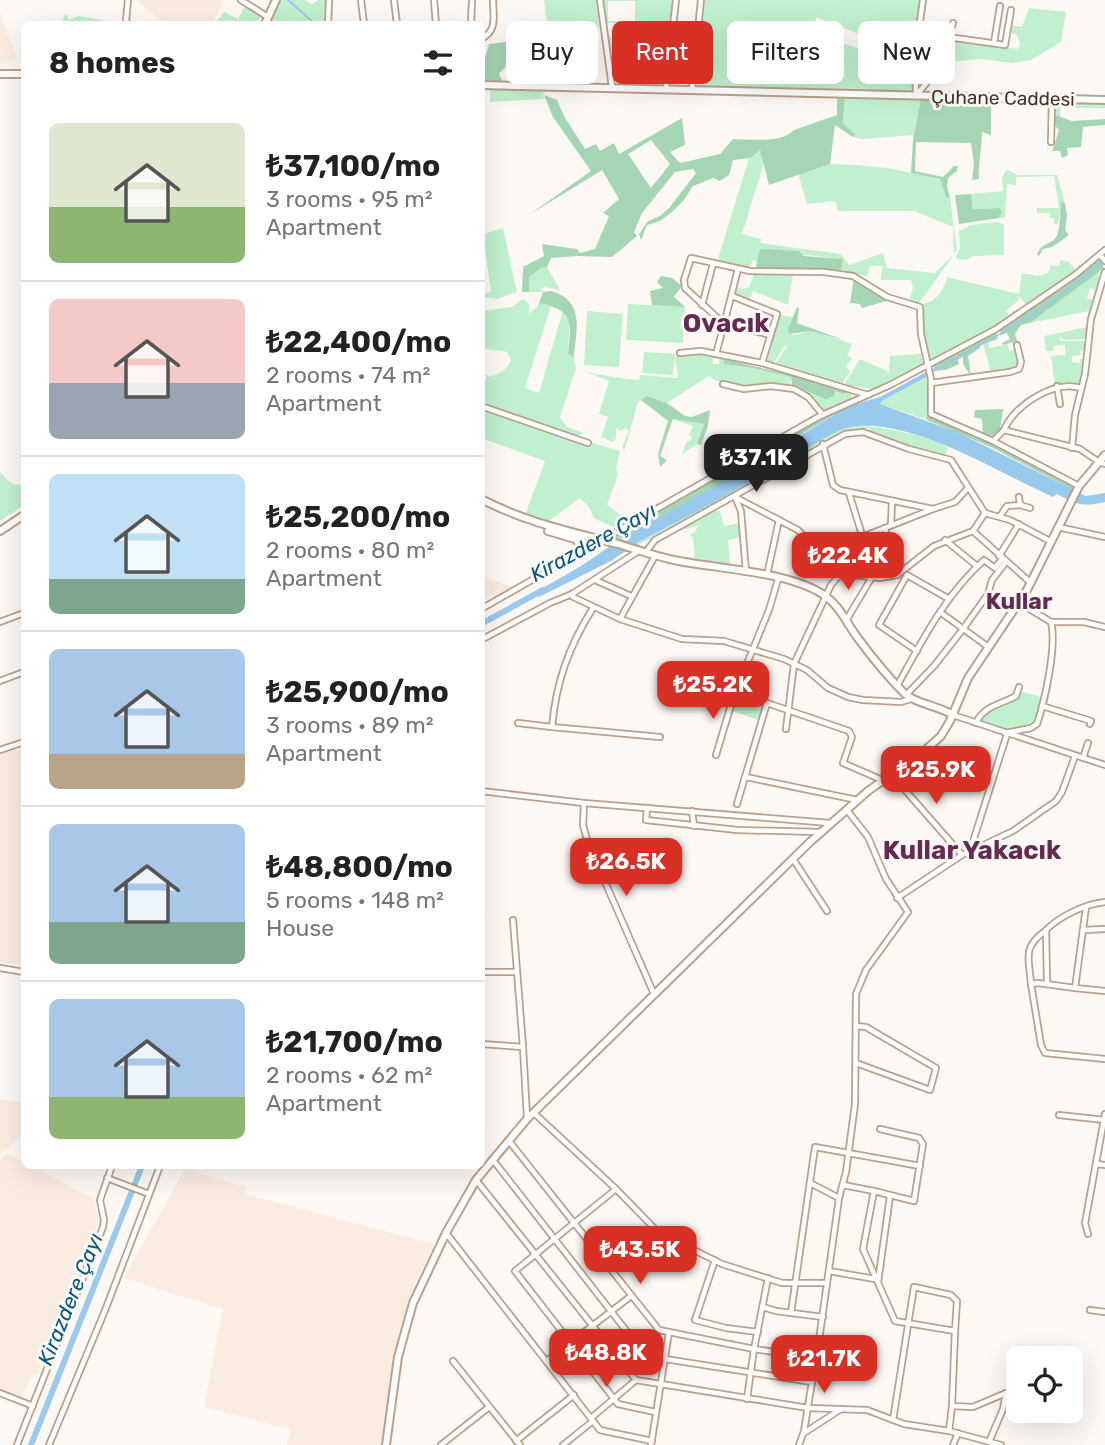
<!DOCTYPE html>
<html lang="en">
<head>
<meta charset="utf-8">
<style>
	body { margin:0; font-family:Rubik,sans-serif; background:#f2f2f2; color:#222; height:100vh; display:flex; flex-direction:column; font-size:26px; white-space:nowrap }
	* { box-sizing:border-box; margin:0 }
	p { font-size:23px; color:#767676 }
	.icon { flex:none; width:38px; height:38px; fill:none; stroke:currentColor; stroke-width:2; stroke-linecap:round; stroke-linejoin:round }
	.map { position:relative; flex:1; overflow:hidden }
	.sheet { position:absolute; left:21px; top:21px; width:464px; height:1148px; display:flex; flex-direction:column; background:#fff; border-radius:10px; box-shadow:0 7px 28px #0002 }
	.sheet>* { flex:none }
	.banner { position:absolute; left:506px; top:21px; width:494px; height:63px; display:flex; gap:14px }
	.controls { position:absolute; left:1006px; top:1346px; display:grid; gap:14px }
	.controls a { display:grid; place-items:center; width:77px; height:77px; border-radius:10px; background:#fff; box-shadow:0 7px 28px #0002; font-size:35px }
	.price { position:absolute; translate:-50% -60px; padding:0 16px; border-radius:14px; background:#d93025; color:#fff; font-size:23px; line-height:46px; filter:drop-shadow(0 2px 4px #0008) }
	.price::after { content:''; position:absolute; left:50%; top:42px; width:21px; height:16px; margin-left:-10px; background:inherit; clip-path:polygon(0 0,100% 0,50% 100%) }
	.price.current { background:#222; color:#fff }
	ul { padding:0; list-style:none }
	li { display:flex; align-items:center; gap:21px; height:175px; padding:0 28px }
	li+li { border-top:2px solid #e0e0e0 }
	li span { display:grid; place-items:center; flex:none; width:196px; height:140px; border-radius:10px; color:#555 }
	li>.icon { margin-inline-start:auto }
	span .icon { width:84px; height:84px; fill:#fffc; stroke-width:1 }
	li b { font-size:30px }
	h2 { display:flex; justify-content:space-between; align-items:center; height:84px; padding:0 28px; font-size:30px }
	.pill { padding:0 24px; border-radius:10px; background:#fff; box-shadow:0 7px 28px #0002; font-size:24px; line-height:63px }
	.pill.current { background:#d93025; color:#fff }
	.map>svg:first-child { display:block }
	.built { fill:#faece1 }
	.green { fill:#c1f0ce; fill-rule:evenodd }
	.forest { fill:#a5d6b3; fill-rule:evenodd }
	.water { fill:#99c9ec }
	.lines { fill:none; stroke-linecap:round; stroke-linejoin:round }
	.stream { stroke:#99c9ec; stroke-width:2 }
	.river { stroke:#99c9ec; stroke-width:6 }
	.minor-casing { stroke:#bba18b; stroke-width:8 }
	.major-casing { stroke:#bba18b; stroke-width:10 }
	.minor { stroke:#fff; stroke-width:4.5 }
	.major { stroke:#fff; stroke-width:6 }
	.labels { text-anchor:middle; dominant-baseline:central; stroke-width:6; stroke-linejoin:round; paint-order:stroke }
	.street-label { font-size:19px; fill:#3f342b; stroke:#fdf8f3 }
	.water-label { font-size:21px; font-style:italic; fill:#045a86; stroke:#fdf8f3 }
	.quarter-label { font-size:23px; font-weight:bold; fill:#652a53; stroke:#fdf8f3 }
	.district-label { font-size:26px; font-weight:bold; fill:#652a53; stroke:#fdf8f3 }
</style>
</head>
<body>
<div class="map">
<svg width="1105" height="1445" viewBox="0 0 1105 1445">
	<rect width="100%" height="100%" fill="#fdf8f3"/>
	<!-- built -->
	<g class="built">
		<path d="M136,0H223V2L212,24H165Z"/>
		<path d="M0,13L17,59L0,65Z"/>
		<path d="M481,575L512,587L481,601Z"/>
		<path d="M24,749V945L22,965L0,962V754L7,751Z"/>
		<path d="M0,1099L24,1103V1135L0,1154Z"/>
		<path d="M7,1153L24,1162V1166H31L95,1199L93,1204L99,1219L84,1264L69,1293L37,1375L33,1374L20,1399L0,1391V1160Z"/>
		<path d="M185,1169L246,1187L244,1194L434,1244L412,1289L399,1333L391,1372L382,1445H287L291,1429L204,1407L223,1309L124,1278Z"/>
	</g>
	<!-- green -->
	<g class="green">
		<path d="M279,0H304L312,4L319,0H327L325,24H276L270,22Z"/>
		<path d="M544,0H597L599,31L582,35L580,30L536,39L534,26L547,24Z"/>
		<path d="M602,0H674L666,70L645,69L644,71H636L637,67H630V61L635,59L632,51L610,55L606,37L646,36L647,23H604ZM608,1H635V21H608Z"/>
		<path d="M705,0H921L914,44L913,91L697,86ZM816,17L897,49L894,61L814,33Z"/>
		<path d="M245,6L261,15L257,24H215L224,12L238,19Z"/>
		<path d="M1029,8L1066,12L1061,42L1031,60L1012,63L979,59L941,63L949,40L1018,49L1020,43L1017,35L1011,33L1012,25L1022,27Z"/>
		<path d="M64,15L68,16V20L79,16L125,24H62Z"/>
		<path d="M508,55H514V57L533,60L535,77L555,75L556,77L565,76L567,82H510V78L514,74L512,69H504Z"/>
		<path d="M490,87L543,90L544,99L490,102Z"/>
		<path d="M845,96L921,98L914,135L862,139L853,137L854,134L843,125Z"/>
		<path d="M1054,102H1105V108H1060V117H1054Z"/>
		<path d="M760,149L764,163L742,234L761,239L760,243L841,254L849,265L883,253L887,268L935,273L954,254L953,227L914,211H838L835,201L807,204L798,174L830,164L854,165L888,168L940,179L946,196L950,198L957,250L919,303L909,301L913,288L911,280H881L882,266H870L867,276L841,272L843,259L760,250L756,269V261L753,260L748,269L717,262L749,158Z"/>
		<path d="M1006,170H1009L1017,175H1057L1065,203L1061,202L1058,224H1054V218H1050V213H1037V208H1059L1054,176L1016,177V185L1007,184L1005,218H999L1002,213L1000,208L973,209L971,194L1003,191L1002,178Z"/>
		<path d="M997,222L1004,224V255L973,256L966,260L956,258L960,248L959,231L971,225Z"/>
		<path d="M503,228L517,292L497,299L481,297V294L491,292L483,234Z"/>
		<path d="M1060,260L1069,262L1075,269L1080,264V268L1027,306L1018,295L1019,300L1006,311L1009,315L1015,310L1016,313L931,361L924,339V303C937,302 944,289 947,277L1019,294L1022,273L1038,276L1048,273L1051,265L1059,266Z"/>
		<path d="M547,267L560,290L545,287L541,289L543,292H529V277L541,268Z"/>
		<path d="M1099,271L1098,274L1101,279L1098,291L1090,288L1087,298L1095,301L1087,339L1065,340L1059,337L1060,341H1087V350L1080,351L1081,355L1072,356V362L1080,363V359H1085L1081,385L1065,383L1055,385L1051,356L1065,355V345L1054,346L1053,351H1046L1044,336L1087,327L1089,311L1030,323Z"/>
		<path d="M754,274H793L788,305L753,291L749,300L735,295V288L742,289L749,287Z"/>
		<path d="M523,299L529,304V314L541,303L551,306L525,388L539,393L563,310L570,322L568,352L574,358L576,368L560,417L567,427L584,433L576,436L481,403V385L486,379V374L490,377C501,373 506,371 511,360L507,352L481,348V311L512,307Z"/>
		<path d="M628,304L685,307L683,343L626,340Z"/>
		<path d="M587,311L623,314L619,367L584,365Z"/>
		<path d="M780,315L793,317L788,330L793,335L810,331L852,344L847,356L852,358L846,367L850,371L842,384L775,364L787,347L785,345L773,364L767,362Z"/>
		<path d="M988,340L989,348L1008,344L1009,351L1017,350L1018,368L991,373L983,343Z"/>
		<path d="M644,352L675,354L673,375L642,373Z"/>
		<path d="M696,354L712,355L713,364H719L720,358L723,359L724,364L753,368L791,377L790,383L826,398C834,391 842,386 851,394V399L824,411C809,394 791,381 767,383C750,384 747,388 729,383C721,382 715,381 709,376L667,403L647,396L638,402L625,449L622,448L629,430L624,428L622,431L616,428V438L613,442L601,437L608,417L599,414L609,381L586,372C604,375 621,379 639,380L640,375L678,378L675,357Z"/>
		<path d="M921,354L923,364L873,389L844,385L860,359L889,372L890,356Z"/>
		<path d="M928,376L929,386L927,420L880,404L882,401Z"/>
		<path d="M483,409L585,445H589L590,442L620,451L616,469L618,474L607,505L629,521L615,528L594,518L589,507L580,498L547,522L525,515L545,461L481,438V410Z"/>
		<path d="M673,419L701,421L704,424L697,444L682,454L687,441L690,442L692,436L689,435L693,426Z"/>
		<path d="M854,426C886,426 919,434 948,447L945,455L911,448L871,432L869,428L844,432L682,525L641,543L638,546L634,545L711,504L810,446L840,430Z"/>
		<path d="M0,472C9,481 11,487 24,484V505L0,521Z"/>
		<path d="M713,511H720L724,526L740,523L742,537L728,540L730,564L695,559L693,537L689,535L695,532L699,525L676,532Z"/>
		<path d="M1020,691L1042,697L1035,723L1001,730L980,720L982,715L1016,697Z"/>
		<path d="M737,698L764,705L761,721L732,711Z"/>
	</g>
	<!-- forest -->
	<g class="forest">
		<path d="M538,38L543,75L535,77L533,60H522L521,57L514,58L513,55H508L505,67L499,74L503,82L483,83L482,70L489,44Z"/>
		<path d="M544,95L557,100L564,116L585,149L596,144L600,151L614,143L619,154L682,118L685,145L670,152L680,163L720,154L733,139C751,139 781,144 794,130L837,115V96H845L843,124L855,134L853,137L835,125L830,164L769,185L760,150L750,158L733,160L729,175L720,181L713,178L693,186L684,200L672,212L660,221L647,225L641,240L639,234L648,221L660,216L669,208L696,173L693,169L675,172L642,213L634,232L637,236L612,257L577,256L551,258L547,267L541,268L529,277V292H522L523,267L544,256L542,244L577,249L580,253L595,249L609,216L603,213L619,199L602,170L529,215L591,171L553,117ZM651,140L670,164L651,188L628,154Z"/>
		<path d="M921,98L991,101V135L982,132C982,148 978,163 979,179L972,180L974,164L971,143L916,142L915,171L943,177L954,166H958L957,171L948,178L947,186L950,198L946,197L940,179L911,173L913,140Z"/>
		<path d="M1058,116L1072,121L1105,119V125L1083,127L1081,147L1067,148L1068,155L1062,158L1060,151H1052L1059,130L1054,125V117Z"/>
		<path d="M971,194L973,209L1000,208L1002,213L999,218L959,224L955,195Z"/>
		<path d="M1061,201L1065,203L1067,215L1065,230L1069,235L1052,247L1043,249L1039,256L1037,254C1041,245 1046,245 1054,240C1061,235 1060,210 1061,201Z"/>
		<path d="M760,249L799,251L804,256L843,259L841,272L756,269Z"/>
		<path d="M1101,259L1104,268L1030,323L1021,325L1015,334L1017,341L1003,345L1002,343L1010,339L1007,333L1001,335L1000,330Z"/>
		<path d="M661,276L672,278L682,286L674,297L685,307L652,305L650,291L663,288L657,282Z"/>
		<path d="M854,278L890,300L862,308L860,304L850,303Z"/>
		<path d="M551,291C586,301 576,331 574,358L568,353C572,321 574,312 541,303L538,306L543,292Z"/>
		<path d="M797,307L799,308L797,323L846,341L810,331L789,334L788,329Z"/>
		<path d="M994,332H996L998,339L980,345V348L968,356L971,376L963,364V356L958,360L959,364L946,370L933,371L934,366Z"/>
		<path d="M723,359L821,382L846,392L844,394L835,391L834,396L826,399L792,385L791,377L753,368L724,364Z"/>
		<path d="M647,396L667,403L685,416L692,417L710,410L708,426L701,445L697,444L704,424L673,419L660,456L667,460L660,467L658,454L668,421L641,400Z"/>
		<path d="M848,406L694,500L617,541L608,539L807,427Z"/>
		<path d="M1003,409L1000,430L993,436L983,433L982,419L974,417L975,410Z"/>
		<path d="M927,413L943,423L1002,448L1075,486L1073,490L991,447L927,420Z"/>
	</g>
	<!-- water -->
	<path class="water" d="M926,372L928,376L882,401L880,404L959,433L1086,496L1105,493V502C1082,507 1078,505 1057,494L1053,497C998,472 917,421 857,426C846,427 836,432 827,437L711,504L639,542L611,561L539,597L536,592L581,566L619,540L757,463L848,406L880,397Z"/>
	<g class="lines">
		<!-- stream -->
		<g class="stream">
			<path d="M288,0L315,24"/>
			<path d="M1000,334L1053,301L1104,261"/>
			<path d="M932,372L998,335"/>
		</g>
		<!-- river -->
		<g class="river">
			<path d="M481,624L543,590"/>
			<path d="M31,1445L142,1166"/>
		</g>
		<defs>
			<g id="minor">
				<path d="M241,0L268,17"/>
				<path d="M361,0L364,24"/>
				<path d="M394,0L397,24"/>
				<path d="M434,0L436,24"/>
				<path d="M600,0L612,87"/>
				<path d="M128,24L126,20L128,0"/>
				<path d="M328,24L329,0"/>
				<path d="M471,24L472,0"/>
				<path d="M948,37L1005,45L1011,10"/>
				<path d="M481,39C498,31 493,16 493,0"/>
				<path d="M994,43L1000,6"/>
				<path d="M666,88L676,0"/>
				<path d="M692,89L701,0"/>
				<path d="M916,95C937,75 944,49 953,23"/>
				<path d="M916,96L915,56L923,0"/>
				<path d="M1051,142L1052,99"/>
				<path d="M1100,255L1105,261"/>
				<path d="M738,269L724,324L771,335"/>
				<path d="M732,296L777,314L762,363"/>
				<path d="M702,305L713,264"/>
				<path d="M680,353L701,351L762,363L868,395"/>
				<path d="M716,354L724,324L685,288L684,280L691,258L750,271L824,272L853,276L887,297L920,307L921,334L931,379V414L993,441L1004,430L1080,449L1099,462L1105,464"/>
				<path d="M931,383L1010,372L1019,369L1021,362L1017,345"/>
				<path d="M723,384L744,389L771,386L794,389L808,397L823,415"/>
				<path d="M1057,386L1060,404"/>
				<path d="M481,406L588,443"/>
				<path d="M1004,430C1014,405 1054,380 1081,388"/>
				<path d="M993,441L1079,486"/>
				<path d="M823,444L833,485L840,490L933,509L955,502L968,488"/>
				<path d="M1072,448L1075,415L1085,374L1091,319L1105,272"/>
				<path d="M849,493L862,535"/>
				<path d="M1020,505L1030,508"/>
				<path d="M1000,516L1007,506L1020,505L1019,497"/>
				<path d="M891,525L892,501"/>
				<path d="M1058,527L1105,537"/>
				<path d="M885,528L933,509"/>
				<path d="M973,531L1031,583"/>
				<path d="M945,540L977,566"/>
				<path d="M637,552L572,594L573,597L620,619L682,639L724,641L784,659L807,670L828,688L848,697L863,700L901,702L911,699"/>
				<path d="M645,553L655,540L845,434L863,432L909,449L951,460L985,513"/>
				<path d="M999,556L1019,524"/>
				<path d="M822,557L844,544L885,528L897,575"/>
				<path d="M746,572L741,511L735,497L798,530L825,560L844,574"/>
				<path d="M767,575L779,520"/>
				<path d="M907,575L879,625L917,651"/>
				<path d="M907,575L949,599"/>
				<path d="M595,580L631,596"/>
				<path d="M481,609L818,417L890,385L996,329L1075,275L1105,250"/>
				<path d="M940,612L987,646"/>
				<path d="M620,619L655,556"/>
				<path d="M847,619L872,577"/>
				<path d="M0,622L24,613"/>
				<path d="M1051,622H1084L1105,627"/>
				<path d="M481,640L550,603L572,594"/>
				<path d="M0,681L24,672"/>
				<path d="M897,686C922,641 945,595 984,560L995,568L1002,559"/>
				<path d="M906,695L934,666L963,629L988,594L992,580L1006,562"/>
				<path d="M767,703L734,695L769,610L778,579"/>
				<path d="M1042,706L1091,721L1090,724"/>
				<path d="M953,715L1105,765"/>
				<path d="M518,723L552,727C556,682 569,646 593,608"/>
				<path d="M976,723C983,706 1002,704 1016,696L1019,687"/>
				<path d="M552,727L660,737"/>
				<path d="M786,729L794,664L831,585L837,578L845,574L880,578L897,575L934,546L973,531L985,513L1010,520L1050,541"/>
				<path d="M1005,733L1031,728L1037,724C1045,700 1057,646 1051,622L1018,602"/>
				<path d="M0,750L24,742"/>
				<path d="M716,755L734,695L726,693"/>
				<path d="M1083,758L1088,743"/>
				<path d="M891,774L962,855"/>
				<path d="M746,777L857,800"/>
				<path d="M481,791L584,803L830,823"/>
				<path d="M584,803L583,825L588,843L654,994"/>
				<path d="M737,804L767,703L849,731L852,737L843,763L882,780"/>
				<path d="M647,808L646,820L737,830L820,832"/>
				<path d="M692,811L694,826"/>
				<path d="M970,851L1007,734"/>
				<path d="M793,859L827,911"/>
				<path d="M897,898L962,855L1013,831L1056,801L1062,792L1075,756"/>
				<path d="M1086,907L1075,988L1038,983L1031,984L1041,1045L1045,1053L1105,1059"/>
				<path d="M513,920L523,1047"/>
				<path d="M1083,930L1105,929"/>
				<path d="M0,968L24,972"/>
				<path d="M481,972H516"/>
				<path d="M1031,984C1029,958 1022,948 1045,931"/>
				<path d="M1047,984L1046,930C1060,916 1085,904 1105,902"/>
				<path d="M1075,988L1105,991"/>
				<path d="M856,1026L866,1027L936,1068L930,1090L856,1063"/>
				<path d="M481,1044L523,1047L527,1118"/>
				<path d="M534,1113L616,1189L658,1232L722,1264L782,1283H827"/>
				<path d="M1059,1115L1105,1120"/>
				<path d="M509,1141L659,1330L754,1349L816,1358"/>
				<path d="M493,1160L646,1356L812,1382"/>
				<path d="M1097,1164L1105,1165"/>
				<path d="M107,1178L149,1194"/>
				<path d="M476,1180L636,1380L808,1408L867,1410L904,1424L949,1431L1001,1445"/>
				<path d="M810,1183L839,1198"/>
				<path d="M843,1185L874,1191L863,1249L895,1321L955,1331L952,1406L949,1431"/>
				<path d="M616,1189L515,1271L618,1404L655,1412"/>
				<path d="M874,1191L914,1201L923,1144L919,1138L880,1129"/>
				<path d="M446,1233L600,1430L652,1441"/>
				<path d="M1088,1234L1085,1223L1105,1114"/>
				<path d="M715,1260L695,1320L726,1328L758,1332"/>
				<path d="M829,1271L875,1279"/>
				<path d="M878,1282L890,1196"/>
				<path d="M763,1307L776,1311L823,1317"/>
				<path d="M1090,1310L1105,1312"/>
				<path d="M791,1313L815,1147L920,1166"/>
				<path d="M548,1360L631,1296"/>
				<path d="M453,1361L520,1445"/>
				<path d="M0,1393L33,1406"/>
				<path d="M747,1399L754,1349L768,1278"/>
				<path d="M952,1406L973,1407L1006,1393"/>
				<path d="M591,1418L636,1380"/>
				<path d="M893,1420L914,1287L951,1295L957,1301L955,1331"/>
				<path d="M804,1433L841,1409"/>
				<path d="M516,1441L574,1395"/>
				<path d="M989,1442L1003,1409L1006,1393"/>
				<path d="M17,1445L103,1227L104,1220L100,1200L112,1166"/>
				<path d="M49,1445L106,1308L160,1166"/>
				<path d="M441,1445L489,1407"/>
				<path d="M563,1445L593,1421"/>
				<path d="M651,1445L669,1332"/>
				<path d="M799,1445L804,1431L820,1333L839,1198L846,1172L855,1104L856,994L866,970L908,912L886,879L868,837L847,810"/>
				<path d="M953,1445L958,1433"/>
			</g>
			<g id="major">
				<path d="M265,24L276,0"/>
				<path d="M0,74H24"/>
				<path d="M481,85L1105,100"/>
				<path d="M481,499C528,523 568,531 618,544C638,550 658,557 679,561C721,569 790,572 824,595C840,606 846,622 857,637C871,656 888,677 905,694C919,705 937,705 953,715"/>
				<path d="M0,531L24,515"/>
				<path d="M548,531L582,541"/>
				<path d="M576,539L580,546L579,554"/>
				<path d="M386,1445L398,1357L413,1303L446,1233L476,1180L527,1119L810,842L868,791L922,753L941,736L950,721L968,678L1027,590L1079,486L1105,455"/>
			</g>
		</defs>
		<!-- minor casing -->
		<use href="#minor" class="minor-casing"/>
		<!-- major casing -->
		<use href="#major" class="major-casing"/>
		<!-- minor -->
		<use href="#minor" class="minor"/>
		<!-- major -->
		<use href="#major" class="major"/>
	</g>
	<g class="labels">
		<!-- street labels -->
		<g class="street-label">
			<text transform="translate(1003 98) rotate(1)">Çuhane Caddesi</text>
		</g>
		<!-- water labels -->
		<g class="water-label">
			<text transform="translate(593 542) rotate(-29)">Kirazdere Çayı</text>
			<text transform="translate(70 1299) rotate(-68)">Kirazdere Çayı</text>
		</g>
		<!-- quarter labels -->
		<g class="quarter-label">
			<text x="1019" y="601">Kullar</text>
		</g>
		<!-- district labels -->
		<g class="district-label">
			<text x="726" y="323">Ovacık</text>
			<text x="972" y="850">Kullar Yakacık</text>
		</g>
	</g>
</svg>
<div class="controls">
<a><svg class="icon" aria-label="locate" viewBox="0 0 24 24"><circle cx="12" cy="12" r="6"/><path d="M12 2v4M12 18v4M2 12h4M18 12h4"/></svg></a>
</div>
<b class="price current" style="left:756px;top:494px">₺37.1K</b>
<b class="price" style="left:848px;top:592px">₺22.4K</b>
<b class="price" style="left:713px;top:721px">₺25.2K</b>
<b class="price" style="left:936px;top:806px">₺25.9K</b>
<b class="price" style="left:626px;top:898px">₺26.5K</b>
<b class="price" style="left:640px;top:1286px">₺43.5K</b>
<b class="price" style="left:606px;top:1389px">₺48.8K</b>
<b class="price" style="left:824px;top:1395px">₺21.7K</b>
<div class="banner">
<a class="pill">Buy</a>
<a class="pill current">Rent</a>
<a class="pill">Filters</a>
<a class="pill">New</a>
</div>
<section class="sheet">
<h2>8 homes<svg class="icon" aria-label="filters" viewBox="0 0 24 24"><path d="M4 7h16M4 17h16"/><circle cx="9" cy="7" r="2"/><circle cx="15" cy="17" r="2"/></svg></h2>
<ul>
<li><span style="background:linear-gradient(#dfe7d0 60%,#8fb573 0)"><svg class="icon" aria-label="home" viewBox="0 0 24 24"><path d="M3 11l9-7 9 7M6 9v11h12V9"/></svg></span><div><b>₺37,100/mo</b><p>3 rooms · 95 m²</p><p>Apartment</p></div></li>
<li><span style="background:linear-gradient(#f6c9c9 60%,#9aa5b1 0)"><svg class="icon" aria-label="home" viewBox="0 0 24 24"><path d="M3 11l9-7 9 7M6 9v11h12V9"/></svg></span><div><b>₺22,400/mo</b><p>2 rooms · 74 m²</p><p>Apartment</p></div></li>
<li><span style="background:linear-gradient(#bfe0f5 75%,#7fa58c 0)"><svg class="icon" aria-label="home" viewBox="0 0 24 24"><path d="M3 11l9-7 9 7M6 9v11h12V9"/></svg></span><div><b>₺25,200/mo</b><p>2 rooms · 80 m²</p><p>Apartment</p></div></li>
<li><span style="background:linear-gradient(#a9c7e8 75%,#b9a48a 0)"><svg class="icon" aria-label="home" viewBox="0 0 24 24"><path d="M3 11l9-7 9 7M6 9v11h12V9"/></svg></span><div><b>₺25,900/mo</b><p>3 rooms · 89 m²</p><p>Apartment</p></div></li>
<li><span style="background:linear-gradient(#a9c7e8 70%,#7fa58c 0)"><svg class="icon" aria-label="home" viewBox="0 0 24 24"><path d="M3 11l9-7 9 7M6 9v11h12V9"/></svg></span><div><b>₺48,800/mo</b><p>5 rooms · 148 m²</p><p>House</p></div></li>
<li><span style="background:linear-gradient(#a9c7e8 70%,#8fb573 0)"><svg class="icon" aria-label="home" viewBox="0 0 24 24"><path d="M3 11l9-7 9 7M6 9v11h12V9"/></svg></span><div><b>₺21,700/mo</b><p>2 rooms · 62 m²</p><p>Apartment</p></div></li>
</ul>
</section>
</div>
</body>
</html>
